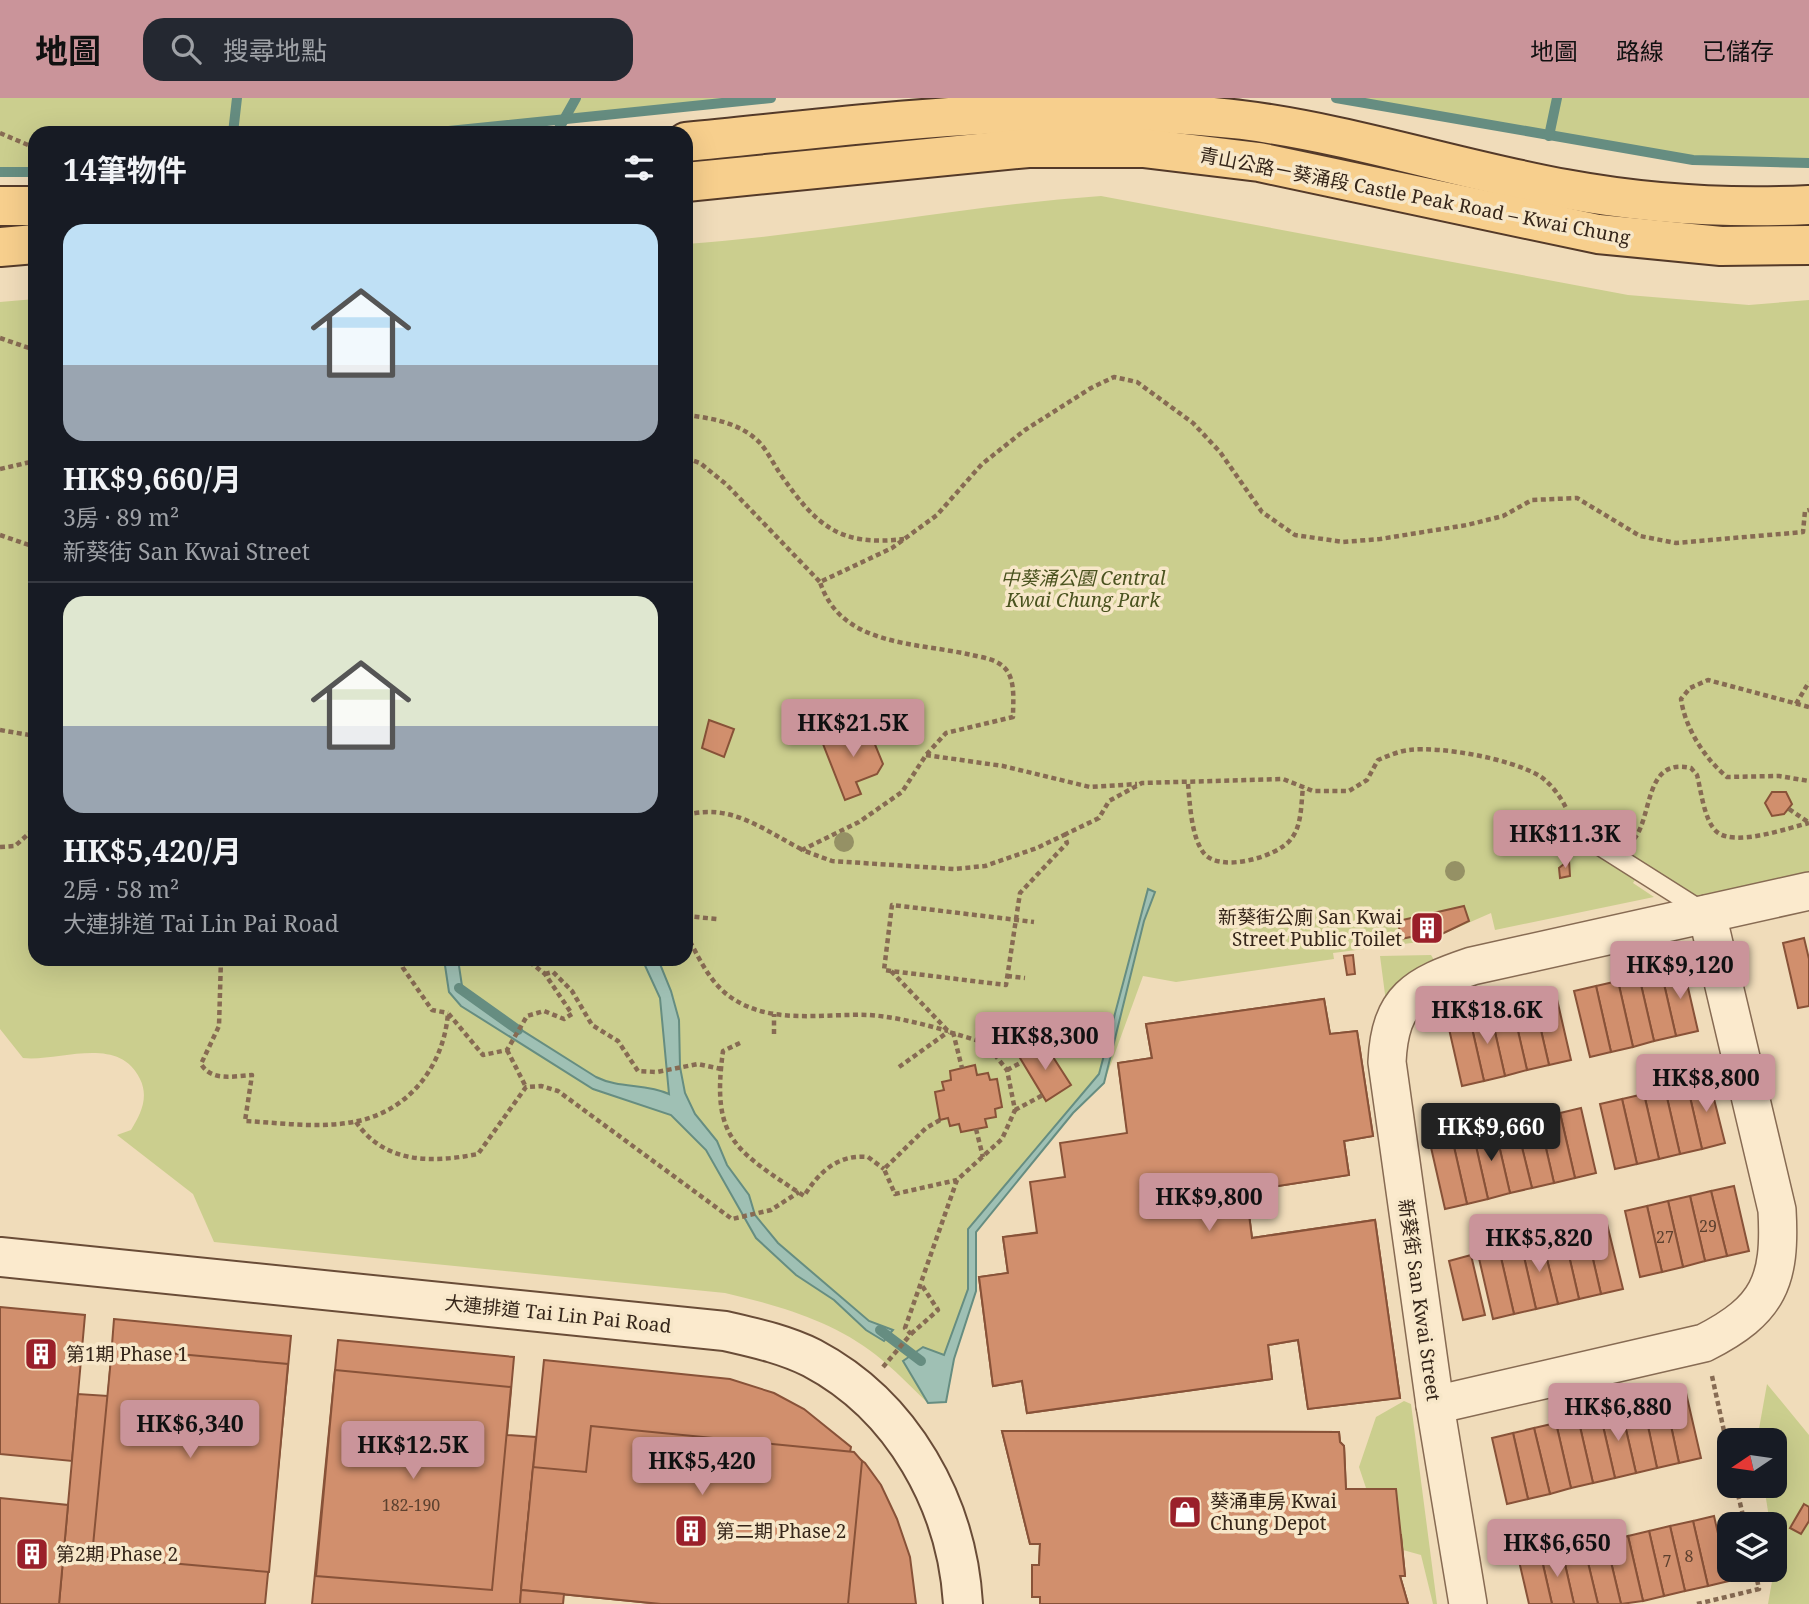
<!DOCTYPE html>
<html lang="zh-TW">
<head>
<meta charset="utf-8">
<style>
	body { margin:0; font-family:"Noto Serif","Noto Sans TC",serif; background:#242831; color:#f1f3f6; height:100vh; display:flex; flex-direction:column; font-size:26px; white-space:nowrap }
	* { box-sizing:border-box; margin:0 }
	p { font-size:23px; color:#9ea1a6 }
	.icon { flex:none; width:38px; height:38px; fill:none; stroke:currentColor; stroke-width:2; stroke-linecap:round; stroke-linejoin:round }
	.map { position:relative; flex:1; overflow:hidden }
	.sheet { position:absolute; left:28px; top:28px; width:665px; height:840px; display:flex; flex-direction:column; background:#171b24; border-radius:21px; box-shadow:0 7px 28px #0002 }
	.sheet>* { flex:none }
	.needle { width:46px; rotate:257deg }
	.controls { position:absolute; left:1717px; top:1330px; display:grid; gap:14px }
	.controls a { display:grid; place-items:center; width:70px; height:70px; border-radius:14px; background:#171b24; box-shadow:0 7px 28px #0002; font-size:35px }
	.price { position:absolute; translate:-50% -60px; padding:0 16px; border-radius:7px; background:#ca949a; color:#111; font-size:23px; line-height:46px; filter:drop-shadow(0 2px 4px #0008) }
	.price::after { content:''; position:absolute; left:50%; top:42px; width:21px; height:16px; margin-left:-10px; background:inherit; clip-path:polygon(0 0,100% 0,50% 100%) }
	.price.selected { background:#222; color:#fff }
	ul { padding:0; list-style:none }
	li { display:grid; align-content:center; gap:14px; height:371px; padding:0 35px }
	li+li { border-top:2px solid #363941 }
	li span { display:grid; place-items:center; height:217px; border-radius:21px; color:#555 }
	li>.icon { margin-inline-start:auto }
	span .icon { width:126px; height:126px; fill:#fffc; stroke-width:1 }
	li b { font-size:30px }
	h2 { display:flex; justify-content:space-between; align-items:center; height:84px; padding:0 35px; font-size:30px }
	header { display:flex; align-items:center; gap:42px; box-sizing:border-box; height:98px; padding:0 35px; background:#ca949a; color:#111 }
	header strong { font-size:33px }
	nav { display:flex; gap:38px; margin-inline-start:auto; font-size:24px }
	.search { width:490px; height:63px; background:#242831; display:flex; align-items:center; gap:18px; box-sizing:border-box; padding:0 24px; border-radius:21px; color:#9ea1a6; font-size:26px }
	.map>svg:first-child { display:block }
	.green { fill:#cbce8e }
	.water { fill:#9fc0b4; stroke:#668d81; stroke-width:2 }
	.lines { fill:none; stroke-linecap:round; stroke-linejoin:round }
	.stream { stroke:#668d81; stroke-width:10 }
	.building { fill:#d18f6d; stroke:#885238; stroke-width:2 }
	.lane-casing { stroke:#876b53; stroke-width:21 }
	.street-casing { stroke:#876b53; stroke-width:40 }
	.secondary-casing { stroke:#694c37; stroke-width:42 }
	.primary-casing { stroke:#543a29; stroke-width:42 }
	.path { stroke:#876b53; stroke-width:4.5; stroke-dasharray:5 3.5; stroke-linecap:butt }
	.lane { stroke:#fbeacd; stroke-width:18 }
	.street { stroke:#fbeacd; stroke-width:37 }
	.secondary { stroke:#fbeacd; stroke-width:38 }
	.primary { stroke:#f7cf8d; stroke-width:38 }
	.tree { fill:#959165 }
	.labels { text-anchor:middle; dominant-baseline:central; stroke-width:7; stroke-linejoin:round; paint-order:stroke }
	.number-label { font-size:16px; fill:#5c402e }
	.street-label { font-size:19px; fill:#352519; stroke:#f7e7c9 }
	.park-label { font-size:19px; font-style:italic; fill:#4a531f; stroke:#f7e7c9 }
	.poi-label { font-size:19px; fill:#352519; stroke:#f7e7c9; text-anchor:start }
</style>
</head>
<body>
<header>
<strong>地圖</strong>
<div class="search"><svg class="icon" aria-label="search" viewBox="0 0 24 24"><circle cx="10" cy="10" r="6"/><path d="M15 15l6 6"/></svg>搜尋地點</div>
<nav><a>地圖</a><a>路線</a><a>已儲存</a></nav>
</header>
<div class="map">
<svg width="1809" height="1506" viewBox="0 0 1809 1506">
	<rect width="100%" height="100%" fill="#f0dcba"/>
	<!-- green -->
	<g class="green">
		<path d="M0,0H771L429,35H35V74H0Z"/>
		<path d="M1336,0H1809V65L1693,62Z"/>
		<path d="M1101,98L1628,197L1749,207L1809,202V777L1694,798L1645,766L1633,785L1654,799L1495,832L1491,815L1427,843L1333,855L1334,861L1176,884L1143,878L1104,985L1073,1015L976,1134V1193L954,1261L946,1304L928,1305C911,1289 894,1271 876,1257C833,1223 777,1207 725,1195L214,1144L193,1096L117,1037L131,1032C141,1016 149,999 140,981C119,936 59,964 23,960L0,931V204L35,201V861H686V146C825,136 962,108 1101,98Z"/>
		<path d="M1431,857L1434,862L1408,877L1386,904L1380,858Z"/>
		<path d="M1767,1286L1809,1337V1506H1768L1774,1472V1426H1770L1764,1388H1774V1342H1757Z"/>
		<path d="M1404,1303L1411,1306L1437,1506H1433L1421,1457L1385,1447L1359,1369L1376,1319Z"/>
	</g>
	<!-- water -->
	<g class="water">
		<path d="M1148,791L1155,794L1144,823L1104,985L1073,1015L976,1134V1193L954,1261L946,1304L928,1305L903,1263L923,1249L944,1257L968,1191V1131L1099,976Z"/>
		<path d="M444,861H458L462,888L474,902L596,979C620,991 645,985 669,996L660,900L642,861H658L671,893L679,922L680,969L685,995L695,1016L717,1043L727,1067L749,1097L755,1117L778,1145L869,1223L893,1232L884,1243L866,1232L834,1202L796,1177L756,1140L706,1052L671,1017L593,991L461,908L449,894Z"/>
	</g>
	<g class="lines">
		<!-- stream -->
		<g class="stream">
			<path d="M1336,0L1693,62L1809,65"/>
			<path d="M557,34L576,0"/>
			<path d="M233,35L237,0"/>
			<path d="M429,35L771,0"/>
			<path d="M1549,38L1557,0"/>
			<path d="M0,74H35"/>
			<path d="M459,890L518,932"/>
			<path d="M880,1232L921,1263"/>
		</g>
	</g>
	<!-- building -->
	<g class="building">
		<path d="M709,622L734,631L724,659L702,650Z"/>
		<path d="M858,623L863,635L869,632L883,666L877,676L856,684L861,696L845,702L823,646L850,635L847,628Z"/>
		<path d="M1772,694H1786L1792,706L1784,716L1772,718L1765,705Z"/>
		<path d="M1569,762L1570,778L1560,780L1559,770Z"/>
		<path d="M1464,808L1469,823L1427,843L1425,836L1401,841L1398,823Z"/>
		<path d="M1804,840L1809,861V908L1798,910L1783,845Z"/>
		<path d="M1353,857L1355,876L1347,877L1344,858Z"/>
		<path d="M1683,868L1698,933L1676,938L1661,873Z"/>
		<path d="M1661,873L1676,938L1654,943L1639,878Z"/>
		<path d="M1639,878L1654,943L1633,949L1618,883Z"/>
		<path d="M1618,883L1633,949L1611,954L1596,888Z"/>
		<path d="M1596,888L1611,954L1590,959L1574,893Z"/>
		<path d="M1556,897L1571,962L1549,967L1534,902Z"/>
		<path d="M1324,901L1330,936L1357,933L1373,1038L1344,1043L1349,1077L1246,1093L1252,1140L1375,1122L1400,1300L1308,1311L1298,1242L1268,1247L1272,1281L1027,1315L1022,1283L993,1288L979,1179L1008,1175L1003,1139L1175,1116L1168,1069L1133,1074L1118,965L1152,960L1146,926Z"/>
		<path d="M1324,901L1330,936L1357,933L1373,1038L1344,1043L1349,1077L1246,1093L1252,1140L1375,1122L1400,1300L1308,1311L1298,1242L1268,1247L1272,1281L1027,1315L1022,1283L993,1288L979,1179L1008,1175L1003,1139L1037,1135L1030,1084L1065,1079L1060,1045L1127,1035L1118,965L1152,960L1146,926Z"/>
		<path d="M1534,902L1549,967L1527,972L1512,907Z"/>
		<path d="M1512,907L1527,972L1505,978L1490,912Z"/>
		<path d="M1490,912L1505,978L1484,983L1469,917Z"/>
		<path d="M1469,917L1484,983L1462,988L1447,922Z"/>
		<path d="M1044,945L1071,987L1046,1003L1020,960Z"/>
		<path d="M975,967L977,977L988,975L990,982L997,981L1002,1009L995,1011L996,1019L985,1021L987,1029L961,1034L959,1026L950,1028L948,1020L940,1022L935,994L944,992L942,984L951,982L950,973Z"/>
		<path d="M1709,981L1725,1045L1702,1051L1687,986Z"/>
		<path d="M1687,986L1702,1051L1680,1056L1665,991Z"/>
		<path d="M1665,991L1680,1056L1659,1061L1644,996Z"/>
		<path d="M1644,996L1659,1061L1637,1066L1622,1001Z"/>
		<path d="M1622,1001L1637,1066L1615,1071L1600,1006Z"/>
		<path d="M1581,1010L1596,1075L1575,1080L1560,1015Z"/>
		<path d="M1560,1015L1575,1080L1554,1085L1539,1020Z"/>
		<path d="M1539,1020L1554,1085L1532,1090L1516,1025Z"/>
		<path d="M1516,1025L1532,1090L1510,1095L1495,1030Z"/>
		<path d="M1495,1030L1510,1095L1488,1101L1473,1035Z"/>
		<path d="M1473,1035L1488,1101L1467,1106L1452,1040Z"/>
		<path d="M1452,1040L1467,1106L1445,1111L1430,1045Z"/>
		<path d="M1734,1088L1749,1153L1727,1158L1711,1093Z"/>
		<path d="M1711,1093L1727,1158L1705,1163L1690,1098Z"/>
		<path d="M1690,1098L1705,1163L1683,1169L1668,1103Z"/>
		<path d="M1668,1103L1683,1169L1662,1174L1647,1108Z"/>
		<path d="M1647,1108L1662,1174L1640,1179L1625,1113Z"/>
		<path d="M1607,1126L1623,1191L1601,1196L1586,1131Z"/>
		<path d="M1586,1131L1601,1196L1579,1201L1564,1136Z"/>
		<path d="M1564,1136L1579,1201L1558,1206L1542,1141Z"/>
		<path d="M1542,1141L1558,1206L1536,1211L1521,1146Z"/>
		<path d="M1521,1146L1536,1211L1514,1216L1499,1151Z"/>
		<path d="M1499,1151L1514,1216L1493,1221L1478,1156Z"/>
		<path d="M1471,1157L1485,1217L1463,1222L1449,1163Z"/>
		<path d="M0,1209L85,1217L72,1363L0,1356Z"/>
		<path d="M114,1221L291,1238L265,1506H59L78,1296L108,1298Z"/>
		<path d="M338,1242L514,1259L507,1337L536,1339L520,1506H312Z"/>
		<path d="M112,1250L288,1266L269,1474L92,1458Z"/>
		<path d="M544,1262L730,1281L774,1295L804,1311L851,1349L850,1354L865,1365L881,1387L897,1421L910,1459L916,1506H661L521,1492Z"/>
		<path d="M335,1272L511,1289L492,1492L316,1478Z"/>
		<path d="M1686,1295L1701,1360L1679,1365L1665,1300Z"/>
		<path d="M1665,1300L1679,1365L1657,1370L1643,1305Z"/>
		<path d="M1643,1305L1657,1370L1636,1375L1621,1310Z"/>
		<path d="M1621,1310L1636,1375L1615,1380L1600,1315Z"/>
		<path d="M1600,1315L1615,1380L1593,1385L1578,1320Z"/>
		<path d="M1578,1320L1593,1385L1571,1390L1556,1325Z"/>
		<path d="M1556,1325L1571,1390L1550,1396L1534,1330Z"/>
		<path d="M591,1328L854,1354L862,1363L848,1506H661L521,1492L533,1369L586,1374Z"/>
		<path d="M1534,1330L1550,1396L1528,1401L1513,1335Z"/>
		<path d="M1002,1333L1339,1334L1340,1344L1344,1348L1349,1468H1362L1361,1439L1401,1437L1405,1478H1400L1408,1506H1362V1500L1348,1501V1506H1040V1499H1032V1467H1039L1040,1446H1030Z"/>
		<path d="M1002,1333L1339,1334L1340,1344L1344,1348L1346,1391H1396L1405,1478H1400L1408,1506H1040V1499H1032V1467H1039L1040,1446H1030Z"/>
		<path d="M1513,1335L1528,1401L1507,1406L1492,1340Z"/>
		<path d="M0,1400L68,1407L59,1506H0Z"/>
		<path d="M1804,1406L1809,1409V1423L1801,1436L1790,1430Z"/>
		<path d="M1714,1418L1729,1483L1708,1488L1693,1423Z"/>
		<path d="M1693,1423L1708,1488L1685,1493L1670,1428Z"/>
		<path d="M1670,1428L1685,1493L1664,1498L1649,1433Z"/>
		<path d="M1649,1433L1664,1498L1643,1503L1628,1438Z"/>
		<path d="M1628,1438L1643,1503L1621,1506L1606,1443Z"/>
		<path d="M1606,1443L1621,1506H1598L1584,1448Z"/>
		<path d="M1584,1448L1598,1506H1574L1562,1453Z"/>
		<path d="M1562,1453L1574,1506H1552L1541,1458Z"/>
		<path d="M1541,1458L1552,1506H1529L1519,1463Z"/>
		<path d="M521,1492L564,1496L563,1506H520Z"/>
	</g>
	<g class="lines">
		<defs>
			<path id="lane" d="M1576,733L1704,814"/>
			<g id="street">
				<path d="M1435,1307L1704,1245C1769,1212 1781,1183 1777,1112L1707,816"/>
				<path d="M1468,1506L1435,1307L1387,964C1390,900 1416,887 1472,868L1809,793"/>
			</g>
			<path id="secondary" d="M0,1159L725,1233C755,1240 784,1246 812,1260C903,1308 957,1406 963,1506"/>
			<g id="primary">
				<path d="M686,44C871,26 1056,0 1242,22C1351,36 1457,71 1565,91C1646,106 1727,111 1809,107"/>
				<path d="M686,84L1028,50H1143L1259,64L1598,136L1721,148L1809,147"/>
				<path d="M0,108H35"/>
				<path d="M0,149L35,146"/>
			</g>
		</defs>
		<!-- lane casing -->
		<use href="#lane" class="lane-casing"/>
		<!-- street casing -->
		<use href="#street" class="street-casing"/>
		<!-- secondary casing -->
		<use href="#secondary" class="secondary-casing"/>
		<!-- primary casing -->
		<use href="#primary" class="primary-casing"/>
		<!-- path -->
		<g class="path">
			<path d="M0,35L35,50"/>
			<path d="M0,240L35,252"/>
			<path d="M686,317C712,320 741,325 760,345C768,354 774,367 781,377C816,427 839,449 904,441"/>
			<path d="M686,360L700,365L727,387L820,484"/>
			<path d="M0,371L35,363"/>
			<path d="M0,437L35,449"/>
			<path d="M1796,606L1809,584"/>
			<path d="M1809,609L1708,582L1690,590L1681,601C1685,630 1705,661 1727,679L1779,678L1809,683"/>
			<path d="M0,632L35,638"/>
			<path d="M926,657L1003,668L1090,689L1137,686"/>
			<path d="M1188,686C1190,706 1191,737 1203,754C1218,776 1278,759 1291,741C1302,728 1301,706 1303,689"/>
			<path d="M1789,711L1808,724"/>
			<path d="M686,717C731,705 762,731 801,751"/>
			<path d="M1064,737L1099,720L1109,703L1142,685L1283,681L1313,693H1349L1367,682L1378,662C1388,658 1399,653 1409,652C1442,648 1510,661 1538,677C1549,683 1561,699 1566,710"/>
			<path d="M1634,741C1653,718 1644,659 1691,670L1697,677C1701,692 1704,723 1717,734C1735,749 1788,730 1809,725"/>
			<path d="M0,749L15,748L35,730"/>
			<path d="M686,818L717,821"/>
			<path d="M686,836C697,856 707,879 724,894C765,929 821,915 869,917C897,919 922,926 948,933"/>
			<path d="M221,861L219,928L201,966C212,984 234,978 252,977L245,1023C282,1025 322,1031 358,1023C410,1012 444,967 448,915L483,957L507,952L527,918L544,913L564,921L572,916L545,876L526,861"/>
			<path d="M400,861L403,870L432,912L448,915"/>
			<path d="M891,873L884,872L892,807L1034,824"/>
			<path d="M545,876L553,874L572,893L592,927L618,943L638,973L657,974L698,966L721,971"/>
			<path d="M1007,878L1025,880"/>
			<path d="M953,934L962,970"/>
			<path d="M774,936V916"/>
			<path d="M740,945L723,953C711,1041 735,1052 804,1098C819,1074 838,1056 868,1059L884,1071"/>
			<path d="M507,952L526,989"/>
			<path d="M899,969L948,934"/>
			<path d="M1007,972L1022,964"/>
			<path d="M1015,1012L1043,997"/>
			<path d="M940,1022L926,1030L884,1071L895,1096L957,1082"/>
			<path d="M356,1024C385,1066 432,1065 478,1056L526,989L541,988L558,993L732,1121L771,1112L799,1094"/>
			<path d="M976,1031L983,1059"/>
			<path d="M911,1236L938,1212L921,1186"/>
			<path d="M883,1269L911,1236L905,1230L957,1082L1002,1041L1015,1012L1007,972L991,952L979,943L949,934L891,873L1006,887L1020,795L1067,745L1064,737L1037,750L985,768L954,771L832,763L802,752L859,724L902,694L926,657L946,635L1013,619C1013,604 1015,589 1009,576C1002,562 985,560 972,557C916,544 841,549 820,484L892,450L937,417L982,366L1025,332L1091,290L1114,279L1137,284L1193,325L1220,354L1262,414L1295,437L1343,444L1380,441L1467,427L1503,418L1532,402L1577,400L1640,438L1676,445L1803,434L1805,413L1809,412"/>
			<path d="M1712,1278L1729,1356"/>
			<path d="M1736,1388L1745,1426"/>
			<path d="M1697,1506L1759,1491L1755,1472"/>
		</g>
		<!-- lane -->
		<use href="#lane" class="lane"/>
		<!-- street -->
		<use href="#street" class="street"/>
		<!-- secondary -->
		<use href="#secondary" class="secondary"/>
		<!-- primary -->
		<use href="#primary" class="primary"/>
	</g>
	<!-- trees -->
	<g class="tree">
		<circle cx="844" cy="744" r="10"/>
		<circle cx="1455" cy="773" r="10"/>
	</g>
	<!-- icons -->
	<defs>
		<symbol id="building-square" viewBox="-11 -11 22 22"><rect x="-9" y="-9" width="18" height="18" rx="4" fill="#9a202a" stroke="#f7e7c9"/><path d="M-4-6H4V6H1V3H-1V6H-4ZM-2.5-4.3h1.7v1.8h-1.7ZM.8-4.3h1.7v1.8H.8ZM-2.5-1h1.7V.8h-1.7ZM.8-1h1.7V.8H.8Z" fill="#fff"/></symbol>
		<symbol id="shop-square" viewBox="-11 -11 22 22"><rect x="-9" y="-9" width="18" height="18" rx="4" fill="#9a202a" stroke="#f7e7c9"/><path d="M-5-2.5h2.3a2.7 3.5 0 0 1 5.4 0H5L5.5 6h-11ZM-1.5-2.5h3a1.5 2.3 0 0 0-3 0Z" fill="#fff"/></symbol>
	</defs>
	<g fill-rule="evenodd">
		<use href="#building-square" x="1408" y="811" width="38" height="38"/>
		<use href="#building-square" x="22" y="1237" width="38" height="38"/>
		<use href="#shop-square" x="1166" y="1395" width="38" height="38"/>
		<use href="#building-square" x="672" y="1414" width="38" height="38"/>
		<use href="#building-square" x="13" y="1437" width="38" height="38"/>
	</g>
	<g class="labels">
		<!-- number labels -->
		<g class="number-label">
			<text x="1708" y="1128">29</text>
			<text x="1665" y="1139">27</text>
			<text x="411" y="1407">182-190</text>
			<text x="1689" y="1458">8</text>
			<text x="1667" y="1463">7</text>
		</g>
		<!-- street labels -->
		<g class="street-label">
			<text transform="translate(1415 98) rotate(11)">青山公路－葵涌段 Castle Peak Road – Kwai Chung</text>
			<text transform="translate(1420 1202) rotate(82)">新葵街 San Kwai Street</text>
			<text transform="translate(558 1216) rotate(6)">大連排道 Tai Lin Pai Road</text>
		</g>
		<!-- park labels -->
		<g class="park-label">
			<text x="1083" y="480">中葵涌公園 Central<tspan x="1083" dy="22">Kwai Chung Park</tspan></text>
		</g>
		<!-- poi labels -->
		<g class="poi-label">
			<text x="1402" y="819" text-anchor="end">新葵街公廁 San Kwai<tspan x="1402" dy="22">Street Public Toilet</tspan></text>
			<text x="66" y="1256">第1期 Phase 1</text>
			<text x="1210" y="1403">葵涌車房 Kwai<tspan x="1210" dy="22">Chung Depot</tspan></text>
			<text x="716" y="1433">第二期 Phase 2</text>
			<text x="56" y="1456">第2期 Phase 2</text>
		</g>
	</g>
</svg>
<div class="controls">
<a><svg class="needle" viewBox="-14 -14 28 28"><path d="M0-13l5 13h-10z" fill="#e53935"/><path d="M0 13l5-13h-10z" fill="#9ea1a6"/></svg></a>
<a><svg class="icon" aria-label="layers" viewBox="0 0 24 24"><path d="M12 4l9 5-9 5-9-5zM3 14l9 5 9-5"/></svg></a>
</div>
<b class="price" style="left:853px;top:661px">HK$21.5K</b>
<b class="price" style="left:1565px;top:772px">HK$11.3K</b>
<b class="price" style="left:1680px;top:903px">HK$9,120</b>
<b class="price" style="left:1487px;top:948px">HK$18.6K</b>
<b class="price" style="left:1045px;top:974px">HK$8,300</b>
<b class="price" style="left:1706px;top:1016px">HK$8,800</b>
<b class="price selected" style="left:1491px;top:1065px">HK$9,660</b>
<b class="price" style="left:1209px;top:1135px">HK$9,800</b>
<b class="price" style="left:1539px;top:1176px">HK$5,820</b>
<b class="price" style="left:1618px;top:1345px">HK$6,880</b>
<b class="price" style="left:190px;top:1362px">HK$6,340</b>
<b class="price" style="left:413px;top:1383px">HK$12.5K</b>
<b class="price" style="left:702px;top:1399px">HK$5,420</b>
<b class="price" style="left:1557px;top:1481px">HK$6,650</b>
<section class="sheet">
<h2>14筆物件<svg class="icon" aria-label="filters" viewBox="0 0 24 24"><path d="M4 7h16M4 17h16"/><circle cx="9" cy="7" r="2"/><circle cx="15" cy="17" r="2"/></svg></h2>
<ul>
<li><span style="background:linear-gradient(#bfe0f5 65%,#9aa5b1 0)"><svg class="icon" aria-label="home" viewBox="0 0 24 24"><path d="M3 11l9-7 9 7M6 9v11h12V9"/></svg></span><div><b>HK$9,660/月</b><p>3房 · 89 m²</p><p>新葵街 San Kwai Street</p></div></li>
<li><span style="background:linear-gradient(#dfe7d0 60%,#9aa5b1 0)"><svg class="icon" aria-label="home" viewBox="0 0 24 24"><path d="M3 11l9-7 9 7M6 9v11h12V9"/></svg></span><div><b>HK$5,420/月</b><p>2房 · 58 m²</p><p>大連排道 Tai Lin Pai Road</p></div></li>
</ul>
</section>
</div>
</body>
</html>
